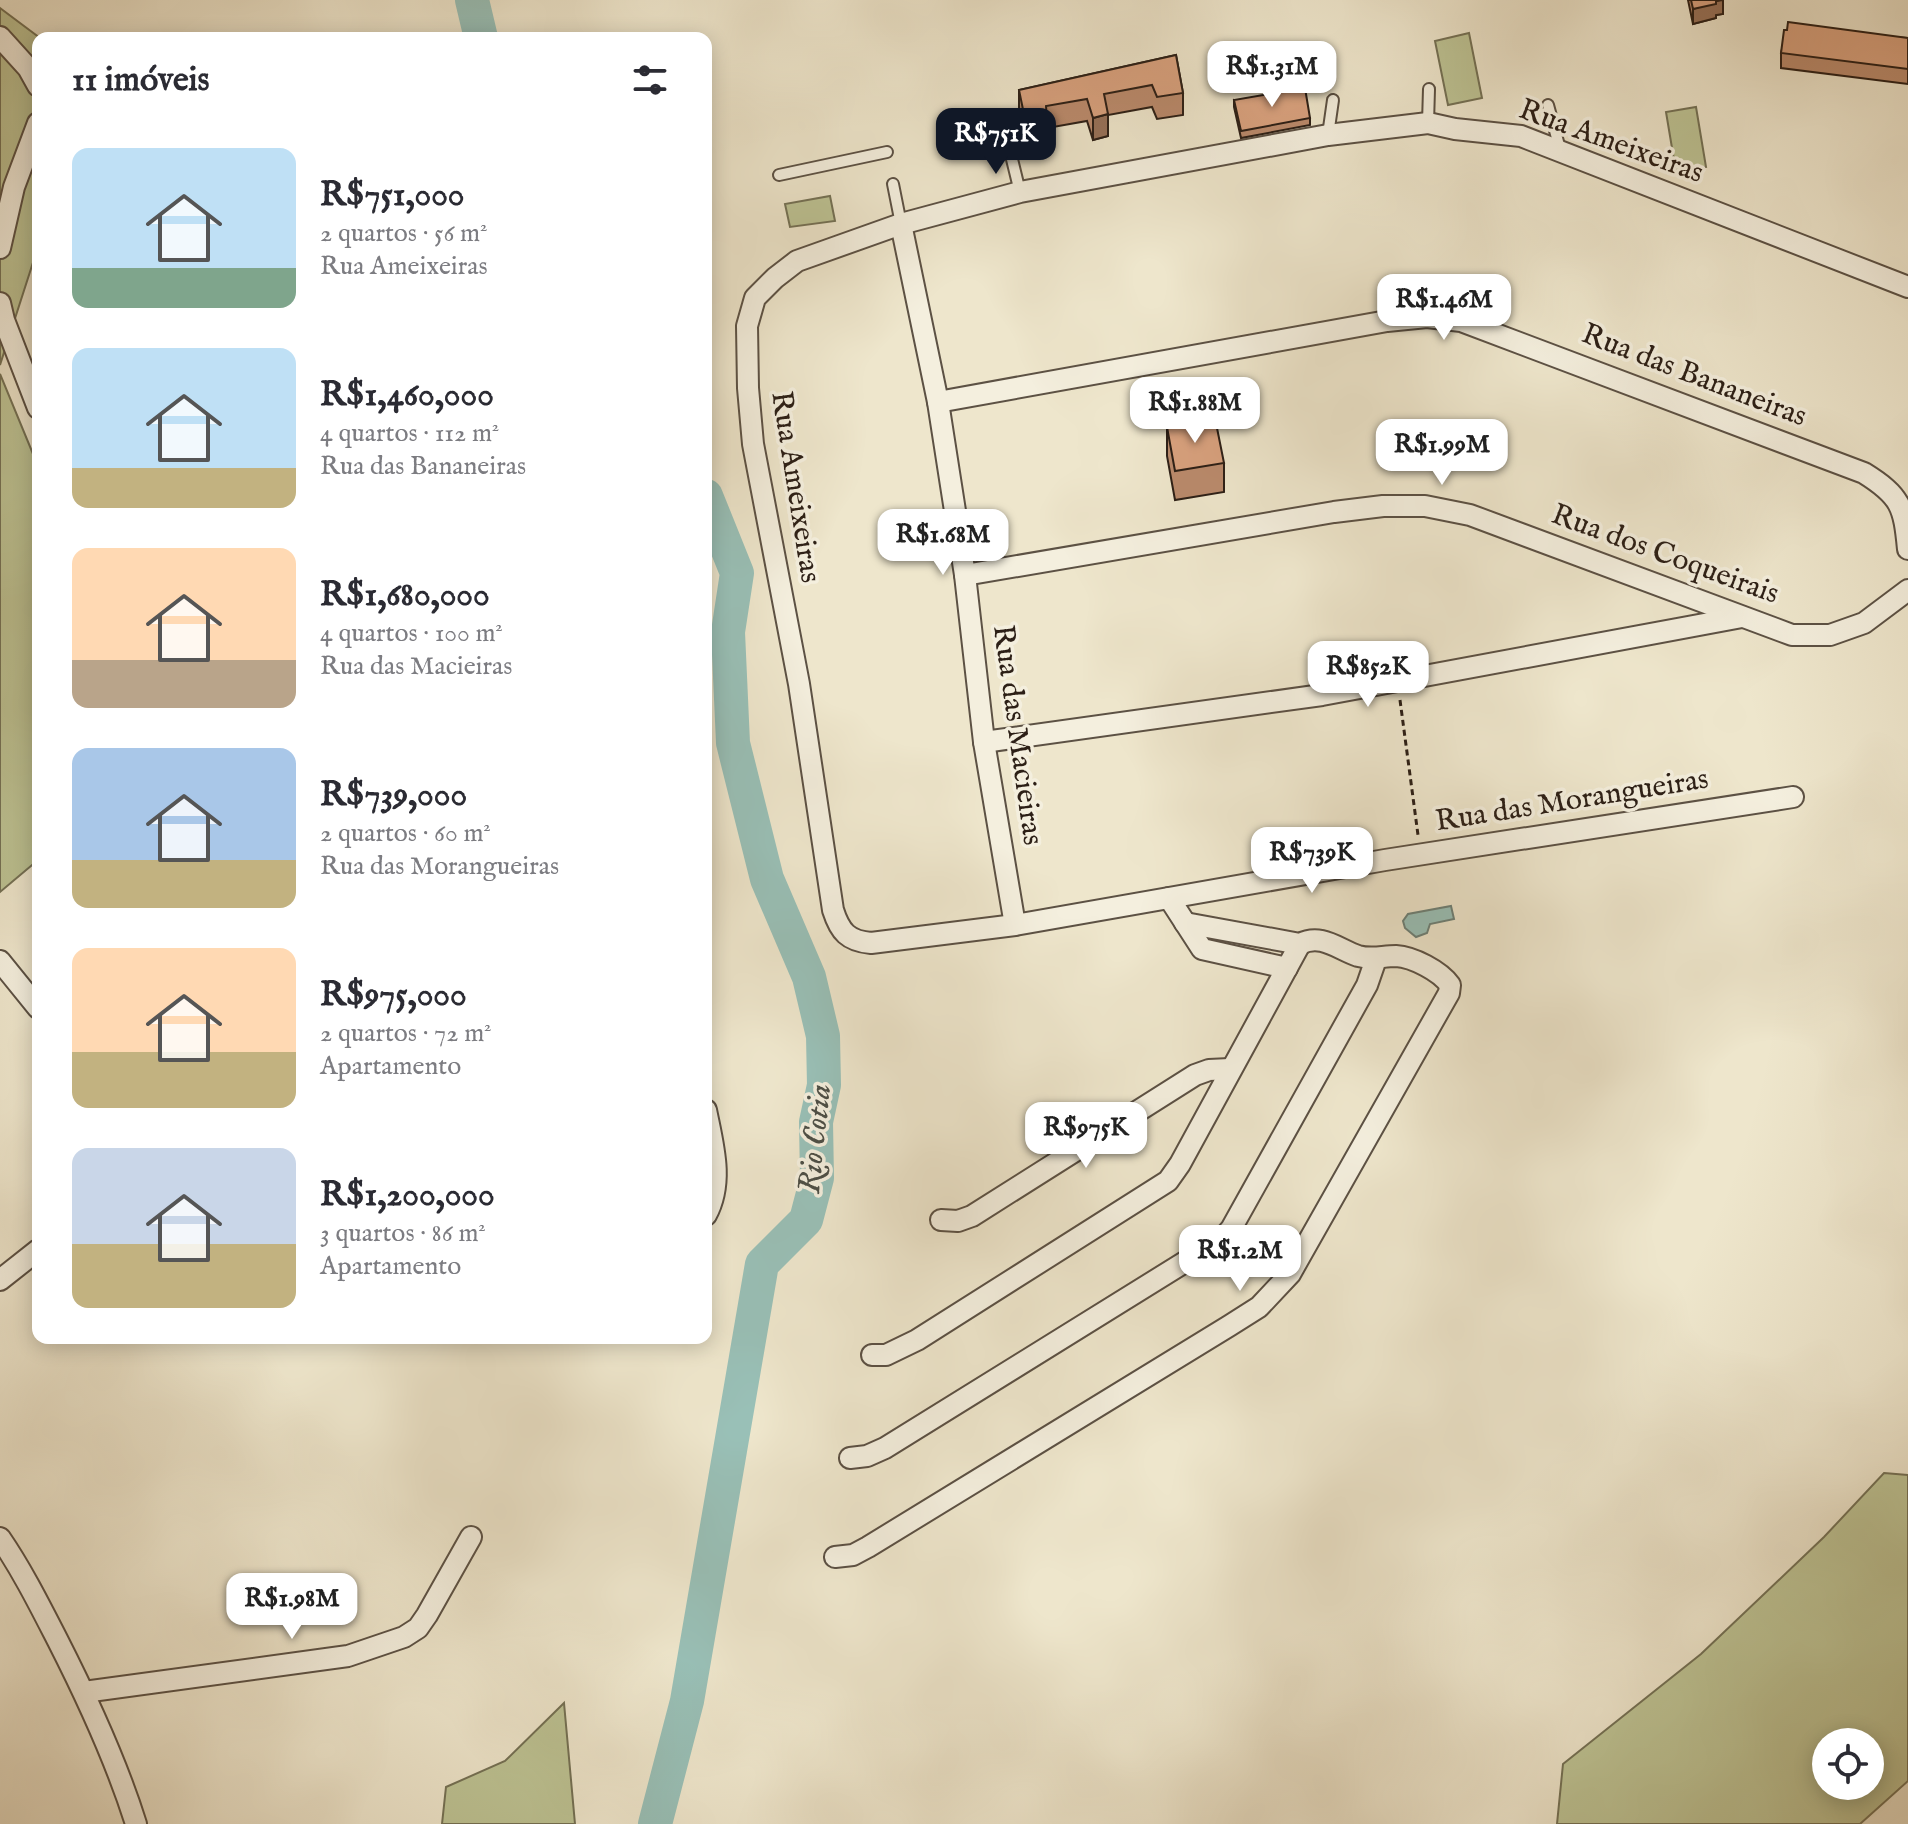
<!DOCTYPE html>
<html lang="pt">
<head>
<meta charset="utf-8">
<style>
	body { margin:0; font-family:"IM FELL English",serif; background:#f2f2f3; color:#2b2b33; height:100vh; display:flex; flex-direction:column; font-size:30px; white-space:nowrap }
	* { box-sizing:border-box; margin:0 }
	p { font-size:26px; color:#7c7c81 }
	.icon { flex:none; width:44px; height:44px; fill:none; stroke:currentColor; stroke-width:2; stroke-linecap:round; stroke-linejoin:round }
	.map { position:relative; flex:1; overflow:hidden }
	.sheet { position:absolute; left:32px; top:32px; width:680px; height:1312px; display:flex; flex-direction:column; background:#fff; border-radius:16px; box-shadow:0 4px 20px #0003 }
	.sheet>* { flex:none }
	.fabs { position:absolute; left:1812px; top:1728px; display:grid; gap:16px }
	.fabs a { display:grid; place-items:center; width:72px; height:72px; border-radius:50%; background:#fff; box-shadow:0 4px 20px #0003; font-size:40px }
	.price { position:absolute; translate:-50% -68px; padding:0 18px; border-radius:16px; background:#fff; color:#222; font-size:26px; line-height:52px; filter:drop-shadow(0 2px 4px #0008) }
	.price::after { content:''; position:absolute; left:50%; top:48px; width:24px; height:18px; margin-left:-12px; background:inherit; clip-path:polygon(0 0,100% 0,50% 100%) }
	.price.active { background:#111827; color:#fff }
	ul { padding:0; list-style:none }
	li { display:flex; align-items:center; gap:24px; height:200px; padding:0 40px }
	li span { display:grid; place-items:center; flex:none; width:224px; height:160px; border-radius:16px; color:#555 }
	li>.icon { margin-inline-start:auto }
	span .icon { width:96px; height:96px; fill:#fffc; stroke-width:1 }
	li b { font-size:34px }
	h2 { display:flex; justify-content:space-between; align-items:center; height:96px; padding:0 40px; font-size:34px }
	.map>svg:first-child { display:block }
	.green { fill:#bdc394; stroke:#747155; stroke-width:2; fill-rule:evenodd }
	.water { fill:#99c0b7; stroke:#6d8077; stroke-width:2 }
	.lines { fill:none; stroke-linecap:round; stroke-linejoin:round }
	.river { stroke:#99c0b7; stroke-width:34 }
	.lane-casing { stroke:#5c5144; stroke-width:14 }
	.street-casing { stroke:#5c5144; stroke-width:24 }
	.path { stroke:#2c1f16; stroke-width:3; stroke-dasharray:6 4; stroke-linecap:butt }
	.lane { stroke:#f4efde; stroke-width:10 }
	.street { stroke:#f4efde; stroke-width:20 }
	.wall { fill:#ba8a6c; stroke:#2c1f16; stroke-width:2 }
	.shaded-wall { fill:#977158; stroke:#2c1f16; stroke-width:2 }
	.building { fill:#d8a17e; stroke:#2c1f16; stroke-width:2 }
	.labels { text-anchor:middle; dominant-baseline:central; stroke-width:7; stroke-linejoin:round; paint-order:stroke }
	.street-label { font-size:30px; fill:#2c1f16; stroke:#f4efde }
	.water-label { font-size:32px; font-style:italic; fill:#4d4f46; stroke:#f4efde }
</style>
</head>
<body>
<div class="map">
<svg width="1908" height="1824" viewBox="0 0 1908 1824">
	<rect width="100%" height="100%" fill="#eee6cc"/>
	<filter id="stains"><feTurbulence type="fractalNoise" baseFrequency=".0025" numOctaves="4"/><feColorMatrix values="0 0 0 0 .2 0 0 0 0 .09 0 0 0 0 .02 0 0 0 .5 -.17"/></filter>
	<radialGradient id="worn" r=".72"><stop offset=".6" stop-color="#630" stop-opacity="0"/><stop offset="1" stop-color="#630" stop-opacity=".3"/></radialGradient>
	<!-- green -->
	<g class="green">
		<path d="M0,8L40,38L38,247L0,365Z"/>
		<path d="M1469,33L1482,98L1448,105L1435,41Z"/>
		<path d="M1696,107L1706,167L1676,172L1666,112Z"/>
		<path d="M830,196L835,221L790,227L785,204Z"/>
		<path d="M0,374L38,466V860L0,892Z"/>
		<path d="M1884,1473L1908,1475V1781L1860,1824H1557L1563,1764L1701,1654L1824,1537ZM1826,1742H1870V1786H1826Z"/>
		<path d="M564,1703L575,1824H442L446,1787L505,1761Z"/>
	</g>
	<!-- water -->
	<path class="water" d="M1451,906L1454,919L1430,924L1427,933L1416,937L1405,928L1403,921L1408,914Z"/>
	<g class="lines">
		<!-- river -->
		<g class="river">
			<path d="M472,0L481,38"/>
			<path d="M655,1824L687,1701L762,1264L806,1220L817,1178L816,1122L824,1085L823,1036L809,977L767,879L733,743L728,632L737,573L706,496"/>
		</g>
		<defs>
			<g id="lane">
				<path d="M1548,105L1560,149"/>
				<path d="M1428,123L1429,89"/>
				<path d="M1328,135L1333,100"/>
				<path d="M1010,151L1020,192"/>
				<path d="M779,175L887,152"/>
				<path d="M893,184L901,224"/>
			</g>
			<g id="street">
				<path d="M0,37L28,68L38,86"/>
				<path d="M901,224L938,402L965,575L984,742L1015,925"/>
				<path d="M0,248L14,187L38,123"/>
				<path d="M0,303L4,320L38,408"/>
				<path d="M938,402L1387,321L1427,317L1461,321L1864,473C1901,496 1904,507 1908,549"/>
				<path d="M965,575L1334,512L1383,506H1425L1470,515L1792,635H1830L1864,623L1908,590"/>
				<path d="M984,742L1322,695L1742,617"/>
				<path d="M1793,797L1385,860L1015,925L871,943C848,941 840,932 833,910L799,684L753,444L748,388L747,326L755,298L775,278L797,261L901,224L1020,192L1328,135L1428,123L1455,129L1521,136L1908,287"/>
				<path d="M1169,898L1202,949L1287,968"/>
				<path d="M0,961L38,1008"/>
				<path d="M706,1110C713,1145 724,1182 706,1215"/>
				<path d="M941,1220L958,1221L972,1216L1195,1075L1209,1070L1230,1069"/>
				<path d="M0,1280L38,1250"/>
				<path d="M872,1355H886L917,1340L1168,1181L1180,1164L1300,944"/>
				<path d="M850,1458L867,1456L885,1448L1222,1239L1231,1229L1367,985L1376,959"/>
				<path d="M0,1538C22,1570 40,1606 58,1641C88,1700 116,1760 136,1824"/>
				<path d="M835,1557L853,1555L868,1547L1229,1326L1259,1307L1290,1274L1449,993L1450,985C1440,971 1413,957 1396,956C1382,956 1372,960 1358,956C1338,949 1321,933 1300,944L1185,923"/>
				<path d="M84,1692L348,1656L404,1637L418,1628L427,1615L471,1537"/>
			</g>
		</defs>
		<!-- lane casing -->
		<use href="#lane" class="lane-casing"/>
		<!-- street casing -->
		<use href="#street" class="street-casing"/>
		<!-- path -->
		<path class="path" d="M1400,700L1418,835"/>
		<!-- lane -->
		<use href="#lane" class="lane"/>
		<!-- street -->
		<use href="#street" class="street"/>
	</g>
	<!-- wall -->
	<g class="wall">
		<path d="M1688,0H1723V14L1716,15V18L1693,24Z"/>
		<path d="M1787,30L1908,38V84L1781,68V53Z"/>
		<path d="M1176,55L1183,93V115L1157,119L1152,107L1108,115V136L1093,140L1087,121L1047,128V142L1026,146L1019,112V90Z"/>
		<path d="M1234,100L1310,118V125L1241,138L1234,107Z"/>
		<path d="M1167,427L1224,463V492L1175,500L1167,456Z"/>
	</g>
	<!-- shaded-wall -->
	<g class="shaded-wall">
		<path d="M1723,0V14L1716,15V18L1693,24V9L1716,1Z"/>
		<path d="M1108,114V136L1093,140V118Z"/>
		<path d="M1047,120V142L1026,146V124Z"/>
	</g>
	<!-- building -->
	<g class="building">
		<path d="M1691,0H1720L1716,1V4L1693,9Z"/>
		<path d="M1788,22L1908,38V69L1781,53L1784,30H1787Z"/>
		<path d="M1176,55L1183,93L1157,97L1152,85L1104,94L1108,114L1093,118L1087,99L1046,106L1047,120L1026,124L1019,90Z"/>
		<path d="M1305,88L1310,118L1241,131L1234,100Z"/>
		<path d="M1215,418L1224,463L1175,471L1167,427Z"/>
	</g>
	<g class="labels">
		<!-- street labels -->
		<g class="street-label">
			<text transform="translate(1611 142) rotate(20)">Rua Ameixeiras</text>
			<text transform="translate(1694 376) rotate(21)">Rua das Bananeiras</text>
			<text transform="translate(795 487) rotate(81)">Rua Ameixeiras</text>
			<text transform="translate(1665 555) rotate(20)">Rua dos Coqueirais</text>
			<text transform="translate(1017 735) rotate(82)">Rua das Macieiras</text>
			<text transform="translate(1572 801) rotate(-9)">Rua das Morangueiras</text>
		</g>
		<!-- water labels -->
		<g class="water-label">
			<text transform="translate(816 1139) rotate(-84)">Rio Cotia</text>
		</g>
	</g>
	<rect width="100%" height="100%" filter="url(#stains)"/>
	<rect width="100%" height="100%" fill="url(#worn)"/>
</svg>
<div class="fabs">
<a><svg class="icon" aria-label="locate" viewBox="0 0 24 24"><circle cx="12" cy="12" r="6"/><path d="M12 2v4M12 18v4M2 12h4M18 12h4"/></svg></a>
</div>
<b class="price" style="left:1272px;top:109px">R$1.31M</b>
<b class="price active" style="left:996px;top:176px">R$751K</b>
<b class="price" style="left:1444px;top:342px">R$1.46M</b>
<b class="price" style="left:1195px;top:445px">R$1.88M</b>
<b class="price" style="left:1442px;top:487px">R$1.99M</b>
<b class="price" style="left:943px;top:577px">R$1.68M</b>
<b class="price" style="left:1368px;top:709px">R$852K</b>
<b class="price" style="left:1312px;top:895px">R$739K</b>
<b class="price" style="left:1086px;top:1170px">R$975K</b>
<b class="price" style="left:1240px;top:1293px">R$1.2M</b>
<b class="price" style="left:292px;top:1641px">R$1.98M</b>
<section class="sheet">
<h2>11 imóveis<svg class="icon" aria-label="filters" viewBox="0 0 24 24"><path d="M4 7h16M4 17h16"/><circle cx="9" cy="7" r="2"/><circle cx="15" cy="17" r="2"/></svg></h2>
<ul>
<li><span style="background:linear-gradient(#bfe0f5 75%,#7fa58c 0)"><svg class="icon" aria-label="home" viewBox="0 0 24 24"><path d="M3 11l9-7 9 7M6 9v11h12V9"/></svg></span><div><b>R$751,000</b><p>2 quartos · 56 m²</p><p>Rua Ameixeiras</p></div></li>
<li><span style="background:linear-gradient(#bfe0f5 75%,#c2b280 0)"><svg class="icon" aria-label="home" viewBox="0 0 24 24"><path d="M3 11l9-7 9 7M6 9v11h12V9"/></svg></span><div><b>R$1,460,000</b><p>4 quartos · 112 m²</p><p>Rua das Bananeiras</p></div></li>
<li><span style="background:linear-gradient(#ffd9b3 70%,#b9a48a 0)"><svg class="icon" aria-label="home" viewBox="0 0 24 24"><path d="M3 11l9-7 9 7M6 9v11h12V9"/></svg></span><div><b>R$1,680,000</b><p>4 quartos · 100 m²</p><p>Rua das Macieiras</p></div></li>
<li><span style="background:linear-gradient(#a9c7e8 70%,#c2b280 0)"><svg class="icon" aria-label="home" viewBox="0 0 24 24"><path d="M3 11l9-7 9 7M6 9v11h12V9"/></svg></span><div><b>R$739,000</b><p>2 quartos · 60 m²</p><p>Rua das Morangueiras</p></div></li>
<li><span style="background:linear-gradient(#ffd9b3 65%,#c2b280 0)"><svg class="icon" aria-label="home" viewBox="0 0 24 24"><path d="M3 11l9-7 9 7M6 9v11h12V9"/></svg></span><div><b>R$975,000</b><p>2 quartos · 72 m²</p><p>Apartamento</p></div></li>
<li><span style="background:linear-gradient(#c9d6e8 60%,#c2b280 0)"><svg class="icon" aria-label="home" viewBox="0 0 24 24"><path d="M3 11l9-7 9 7M6 9v11h12V9"/></svg></span><div><b>R$1,200,000</b><p>3 quartos · 86 m²</p><p>Apartamento</p></div></li>
</ul>
</section>
</div>
</body>
</html>
